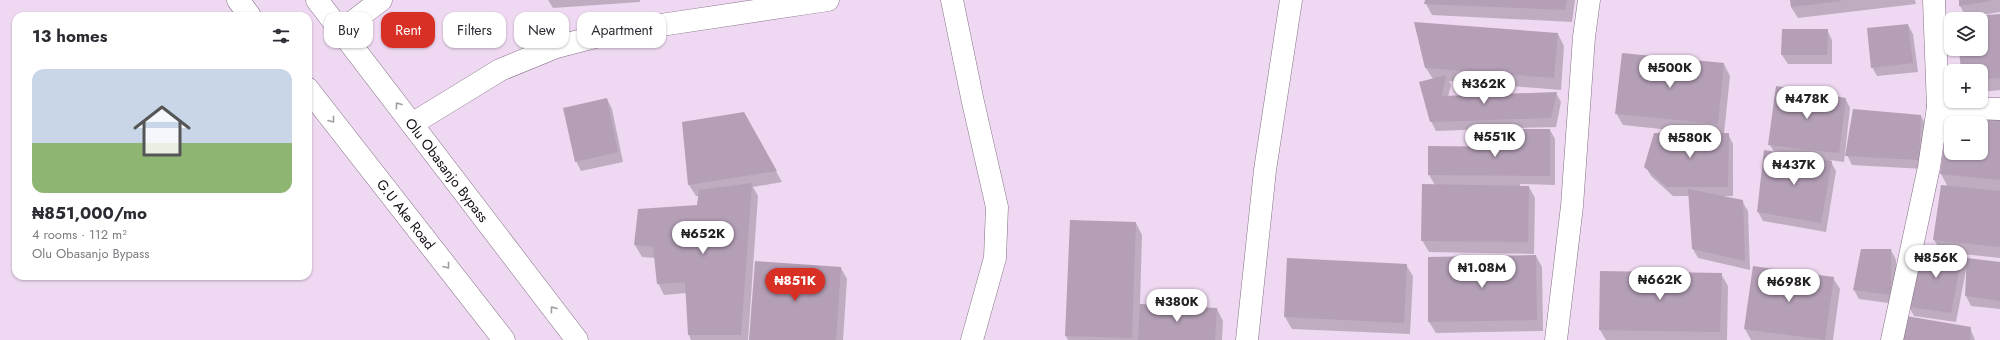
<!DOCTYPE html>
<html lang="en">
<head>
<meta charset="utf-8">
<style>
	body { margin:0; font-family:Jost,sans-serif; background:#f2f2f3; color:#2b2b33; height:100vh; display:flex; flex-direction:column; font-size:15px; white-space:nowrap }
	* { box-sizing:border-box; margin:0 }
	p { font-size:13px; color:#7c7c81 }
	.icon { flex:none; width:22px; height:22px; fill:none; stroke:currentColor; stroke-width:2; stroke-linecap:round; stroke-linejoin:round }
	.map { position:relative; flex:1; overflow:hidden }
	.drawer { position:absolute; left:12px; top:12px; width:300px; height:268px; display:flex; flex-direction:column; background:#fff; border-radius:12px; box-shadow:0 1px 3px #0004 }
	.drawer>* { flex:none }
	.guide { position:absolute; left:324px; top:12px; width:380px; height:36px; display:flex; gap:8px }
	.controls { position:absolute; left:1944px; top:12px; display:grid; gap:8px }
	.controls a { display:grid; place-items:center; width:44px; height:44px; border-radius:8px; background:#fff; box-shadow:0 1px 3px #0004; font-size:20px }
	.price { position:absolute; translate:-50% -34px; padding:0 9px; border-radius:14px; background:#fff; color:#222; font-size:13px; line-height:26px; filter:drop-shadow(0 1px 2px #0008) }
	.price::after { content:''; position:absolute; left:50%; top:24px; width:12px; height:9px; margin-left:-6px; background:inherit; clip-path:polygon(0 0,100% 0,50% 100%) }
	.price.selected { background:#d93025; color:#fff }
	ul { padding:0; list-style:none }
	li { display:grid; align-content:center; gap:8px; height:212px; padding:0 20px }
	li span { display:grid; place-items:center; height:124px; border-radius:12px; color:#555 }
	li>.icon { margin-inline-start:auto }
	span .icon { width:72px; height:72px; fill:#fffc; stroke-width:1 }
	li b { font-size:17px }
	h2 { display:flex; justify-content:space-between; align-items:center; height:48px; padding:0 20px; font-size:17px }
	.chip { padding:0 14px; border-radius:12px; background:#fff; box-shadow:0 1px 3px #0004; font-size:14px; line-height:36px }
	.chip.selected { background:#d93025; color:#fff }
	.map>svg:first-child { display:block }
	.shadow { fill:#0003; fill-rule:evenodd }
	.building { fill:#b49fb6; fill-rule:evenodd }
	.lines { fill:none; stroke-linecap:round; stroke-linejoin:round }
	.street-casing { stroke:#836f85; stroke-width:23 }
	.secondary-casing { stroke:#836f85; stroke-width:23 }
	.street { stroke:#fff; stroke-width:22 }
	.secondary { stroke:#fff; stroke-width:22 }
	.oneway { stroke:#a19ea1 }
	.labels { text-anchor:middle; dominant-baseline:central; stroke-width:3; stroke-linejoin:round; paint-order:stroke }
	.street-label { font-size:14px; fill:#130c14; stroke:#fff }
</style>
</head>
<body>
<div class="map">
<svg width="2000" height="340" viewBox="0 0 2000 340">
	<rect width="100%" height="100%" fill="#efd8f1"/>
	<!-- shadow -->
	<g class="shadow">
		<path d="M548,0H640V2L553,8Z"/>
		<path d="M1426,0H1575L1572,22L1432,15L1426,4Z"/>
		<path d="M1791,0H1915L1916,4L1798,18L1791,7Z"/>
		<path d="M1960,0H2000V12L1981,15V16L2000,15V90L1981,92V71H1962L1960,49H1981V19H1958L1967,18L1960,6Z"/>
		<path d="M1908,25L1913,34L1918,72L1877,76L1872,67Z"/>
		<path d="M1827,30L1832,40V64H1788L1782,55Z"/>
		<path d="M1558,34L1564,46L1561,90L1449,81L1451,85L1448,97L1556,93L1561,102L1556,127L1518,128V130H1550L1555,139V185L1520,184V186L1529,187L1535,198L1534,254L1429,252L1422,240L1435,185L1429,175L1518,148V128L1436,131L1431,121L1433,79L1426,68Z"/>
		<path d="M1724,64L1730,76L1724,134H1728L1733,144V196H1720L1742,201L1748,211L1750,270L1698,258L1693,249L1689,196H1673L1651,176L1646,167L1699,133L1623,125L1616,113Z"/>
		<path d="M1845,98L1850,108L1844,162L1830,160L1836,171L1826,232L1763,221L1758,212L1774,152L1770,145Z"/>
		<path d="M607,99L612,109L623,162L581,171L576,161Z"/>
		<path d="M744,113L782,182L753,187L758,196L748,340H691L689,335L687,293L664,295L658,283L655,258L642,257L635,245L697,206L699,196H696L689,185Z"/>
		<path d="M1921,116L1926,126L1924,169L1852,165L1847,155Z"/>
		<path d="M1949,119L2000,121V258L1963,254L1967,259L2000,263V309L1971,306L1966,296V270L1956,322L1914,316L1909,307L1939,248L1934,240L1948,187L1941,174ZM1951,123H1981V153H1951Z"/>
		<path d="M1071,221L1136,223L1142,235L1140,305L1217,309L1223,321L1222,340H1068L1066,336Z"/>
		<path d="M1862,250H1891L1896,260V304L1859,299L1854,290Z"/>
		<path d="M1536,256L1542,267L1543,331L1436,333L1429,322Z"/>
		<path d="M1288,259L1406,265L1413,276L1410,334L1292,329L1285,317Z"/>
		<path d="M1754,267L1833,278L1840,289L1833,340H1751L1745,329Z"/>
		<path d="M841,268L847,279L843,340H750Z"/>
		<path d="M1721,274L1728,286L1727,340H1606L1600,330Z"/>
		<path d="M1970,328L1975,340H1904Z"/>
	</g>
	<!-- building -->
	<g class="building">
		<path d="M1425,0H1567L1565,10L1424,4Z"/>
		<path d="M1790,0H1841V1L1791,7Z"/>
		<path d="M1959,0H1990V1L1959,6Z"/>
		<path d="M2000,14V78L1981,80V71H1961L1959,49H1981V19H1957V17Z"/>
		<path d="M1414,22L1558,33L1554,78L1425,68Z"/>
		<path d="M1908,24L1913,63L1871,68L1867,28Z"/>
		<path d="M1782,29H1828L1827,55H1781Z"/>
		<path d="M1622,53L1724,63L1718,124L1615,114Z"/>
		<path d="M1446,75L1442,96L1557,92L1551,118L1430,122L1419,82Z"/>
		<path d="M1776,86L1846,98L1839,153L1768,145Z"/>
		<path d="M607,98L618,152L575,162L563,108Z"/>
		<path d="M1853,109L1921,115L1919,160L1845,156Z"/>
		<path d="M744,112L777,171L688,185L682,122Z"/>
		<path d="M1948,118L2000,120V180L1940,174ZM1951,123H1981V153H1951Z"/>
		<path d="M1517,129H1550V176L1428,175V146L1517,147Z"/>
		<path d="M1654,133H1729L1728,187H1667L1644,167Z"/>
		<path d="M1764,150L1832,161L1821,223L1757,212Z"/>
		<path d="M752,183L741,335H688L685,282L657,284L653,247L634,245L638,209L697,205L699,190Z"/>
		<path d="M1422,184L1529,186L1528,242L1421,241Z"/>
		<path d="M1941,185L2000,191V247L1933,240Z"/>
		<path d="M1688,189L1743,200L1745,261L1692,249Z"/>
		<path d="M1070,220L1136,222L1132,338L1065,336Z"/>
		<path d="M1921,244L1963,251L1951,313L1908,307Z"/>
		<path d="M1861,249H1891V295L1853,290Z"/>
		<path d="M1536,255L1537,320L1428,322V257Z"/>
		<path d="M1287,258L1407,264L1404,323L1284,317Z"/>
		<path d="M1967,258L2000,262V301L1965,296Z"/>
		<path d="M755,261L841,267L836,340H749Z"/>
		<path d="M1753,266L1834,277L1825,340L1744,329Z"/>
		<path d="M1600,271L1722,273L1720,332L1599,330Z"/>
		<path d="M1140,304L1217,308L1215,340H1138Z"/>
		<path d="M1906,316L1971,327L1970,340H1903Z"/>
	</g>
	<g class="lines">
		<defs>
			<g id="street">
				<path d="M952,0L973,102L997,207L995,258L972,340"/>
				<path d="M341,31L381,0"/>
				<path d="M1938,107L2000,109"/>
				<path d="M412,124L500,70L556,47L614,32L828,0"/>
				<path d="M1247,340L1265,170L1291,0"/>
				<path d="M1556,340L1572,206L1584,37L1589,0"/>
				<path d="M1892,340L1929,167L1938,107L1934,0"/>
			</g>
			<g id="secondary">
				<path d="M238,0L250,16"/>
				<path id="s1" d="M317,0L577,340"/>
				<path id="s2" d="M308,89L504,340"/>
			</g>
		</defs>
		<!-- street casing -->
		<use href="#street" class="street-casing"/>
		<!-- secondary casing -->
		<use href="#secondary" class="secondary-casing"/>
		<!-- street -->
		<use href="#street" class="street"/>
		<!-- secondary -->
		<use href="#secondary" class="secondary"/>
	</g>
	<!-- one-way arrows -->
	<defs><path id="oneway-chevron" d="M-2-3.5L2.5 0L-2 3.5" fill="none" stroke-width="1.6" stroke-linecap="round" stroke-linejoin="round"/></defs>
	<g class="oneway">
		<use href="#oneway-chevron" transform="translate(398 105) rotate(-127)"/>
		<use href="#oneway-chevron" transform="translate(332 120) rotate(52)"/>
		<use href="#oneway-chevron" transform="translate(447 266) rotate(52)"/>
		<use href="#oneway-chevron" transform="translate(553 309) rotate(-127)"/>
	</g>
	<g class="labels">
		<!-- street labels -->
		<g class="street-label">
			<text stroke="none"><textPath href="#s1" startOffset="214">Olu Obasanjo Bypass</textPath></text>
			<text stroke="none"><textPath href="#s2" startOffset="159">G.U Ake Road</textPath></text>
		</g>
	</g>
</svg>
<div class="controls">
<a><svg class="icon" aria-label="layers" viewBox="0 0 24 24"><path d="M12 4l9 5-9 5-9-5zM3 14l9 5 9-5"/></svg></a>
<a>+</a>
<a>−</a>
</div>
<b class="price" style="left:1670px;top:89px">₦500K</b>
<b class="price" style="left:1484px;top:105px">₦362K</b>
<b class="price" style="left:1807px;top:120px">₦478K</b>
<b class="price" style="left:1495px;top:158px">₦551K</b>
<b class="price" style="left:1690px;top:159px">₦580K</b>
<b class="price" style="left:1794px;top:186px">₦437K</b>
<b class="price" style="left:703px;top:255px">₦652K</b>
<b class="price" style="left:1936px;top:279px">₦856K</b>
<b class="price" style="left:1482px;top:289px">₦1.08M</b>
<b class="price" style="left:1660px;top:301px">₦662K</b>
<b class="price selected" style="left:795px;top:302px">₦851K</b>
<b class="price" style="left:1789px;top:303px">₦698K</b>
<b class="price" style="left:1177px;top:323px">₦380K</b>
<div class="guide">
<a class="chip">Buy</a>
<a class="chip selected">Rent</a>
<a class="chip">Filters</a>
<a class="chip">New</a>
<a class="chip">Apartment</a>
</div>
<section class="drawer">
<h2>13 homes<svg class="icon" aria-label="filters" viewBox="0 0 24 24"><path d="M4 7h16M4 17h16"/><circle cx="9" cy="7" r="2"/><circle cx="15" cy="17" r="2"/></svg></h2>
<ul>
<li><span style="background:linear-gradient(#c9d6e8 60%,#8fb573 0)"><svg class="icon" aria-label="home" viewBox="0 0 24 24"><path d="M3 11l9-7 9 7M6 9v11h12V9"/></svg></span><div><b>₦851,000/mo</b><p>4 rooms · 112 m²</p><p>Olu Obasanjo Bypass</p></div></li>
</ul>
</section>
</div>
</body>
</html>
